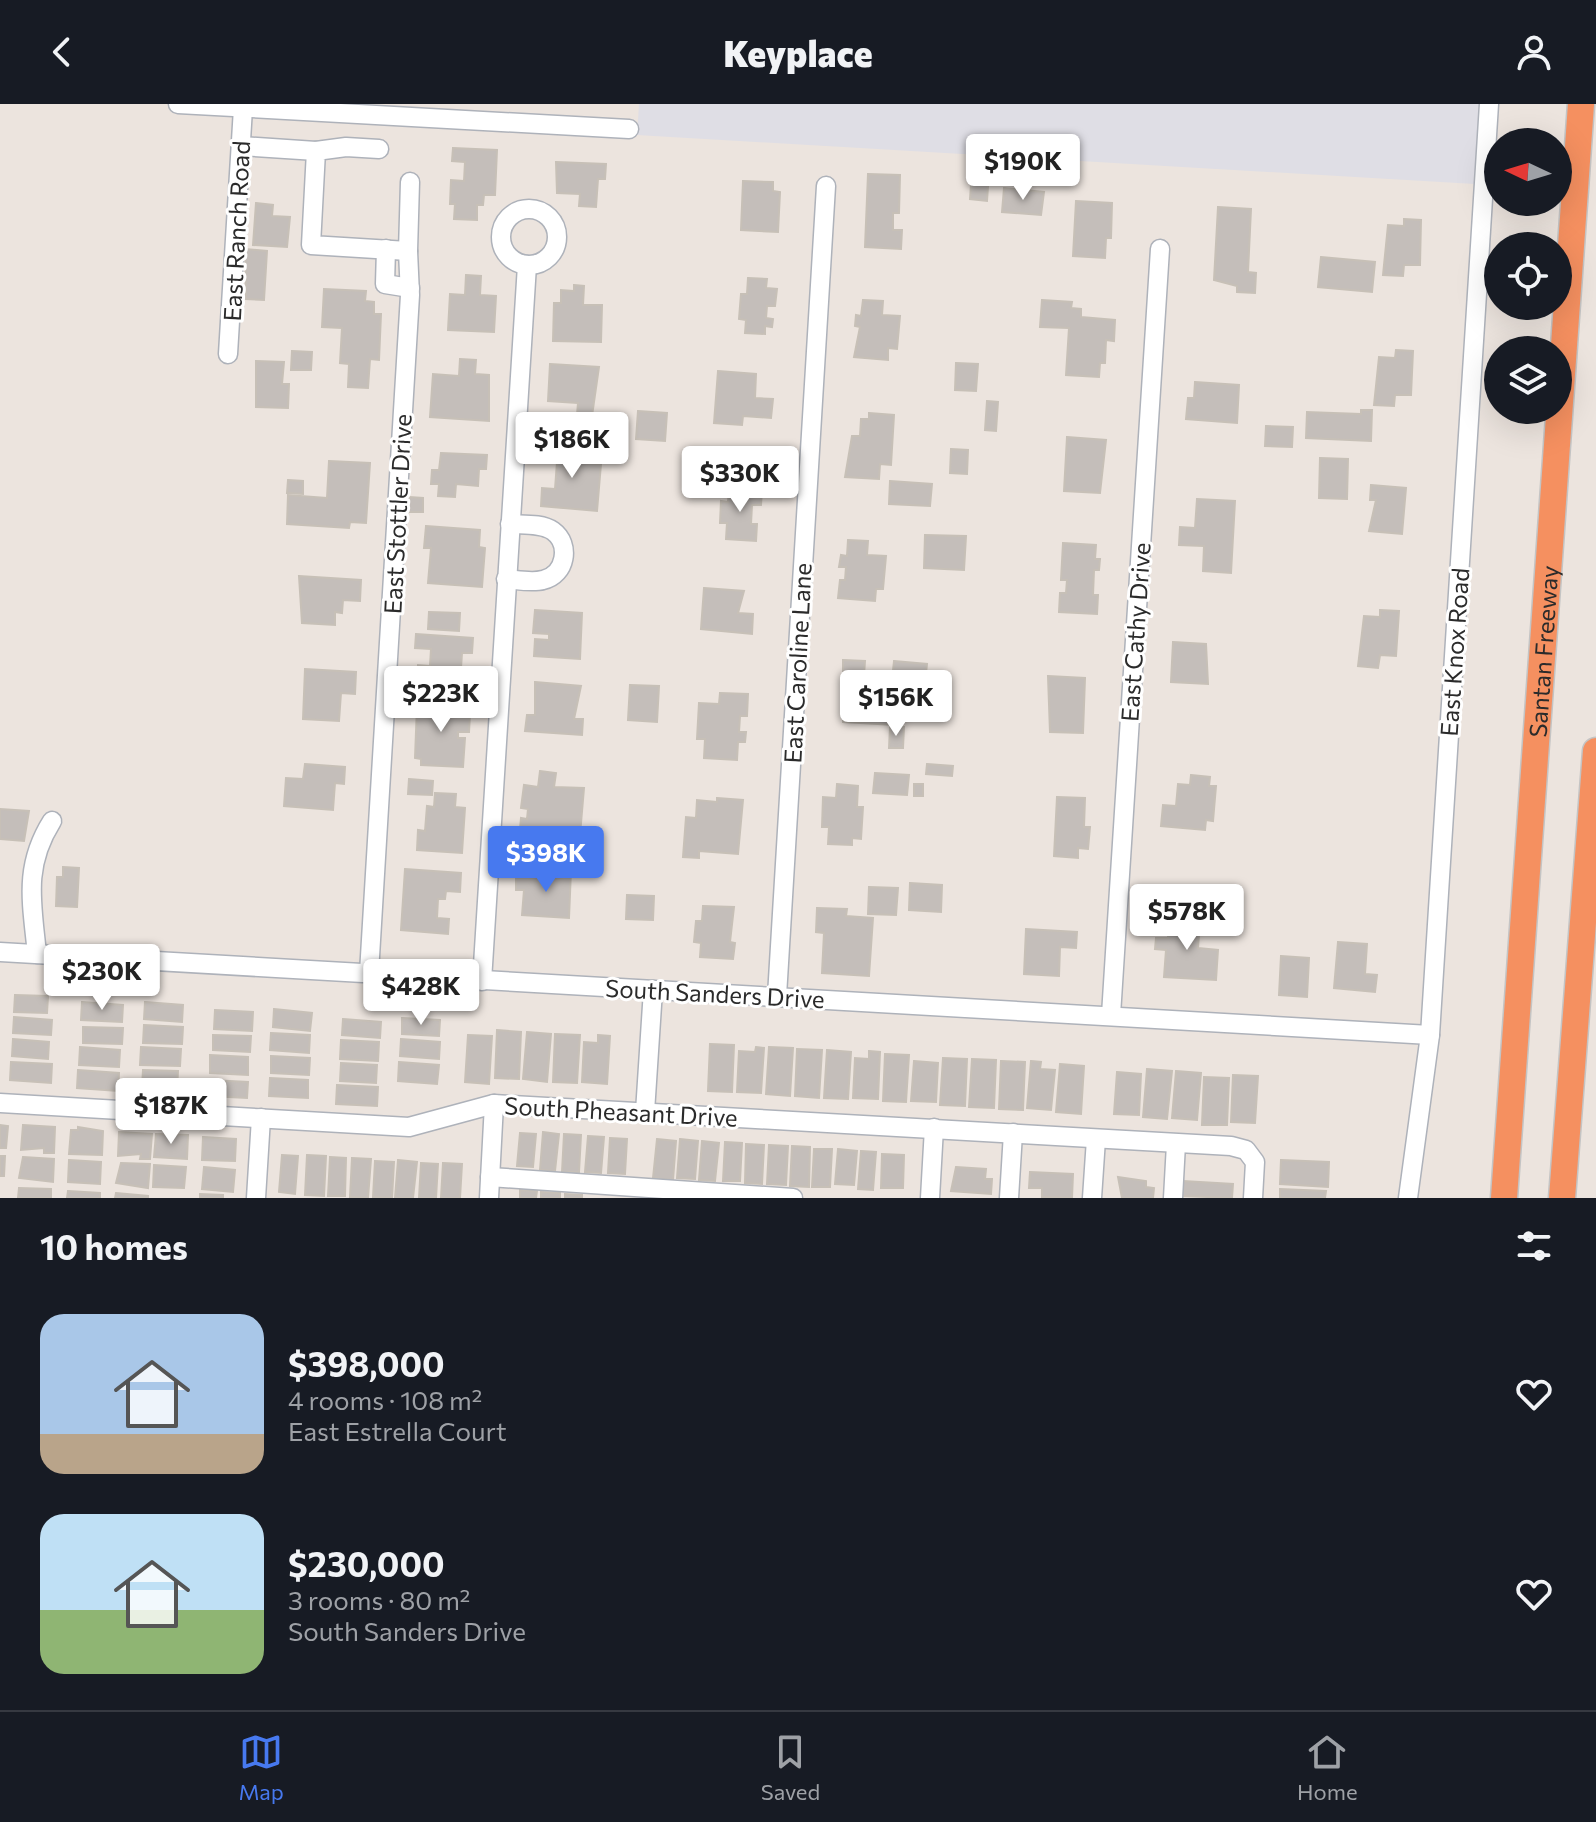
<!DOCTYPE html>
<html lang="en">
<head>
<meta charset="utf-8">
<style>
	body { margin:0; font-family:Commissioner,sans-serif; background:#242831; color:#f1f3f6; height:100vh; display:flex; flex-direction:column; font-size:30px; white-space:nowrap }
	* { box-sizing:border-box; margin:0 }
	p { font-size:26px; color:#9ea1a6 }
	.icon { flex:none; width:44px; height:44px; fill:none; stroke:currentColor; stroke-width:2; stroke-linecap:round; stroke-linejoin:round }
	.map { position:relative; height:1094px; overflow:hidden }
	.drawer { display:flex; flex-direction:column; background:#171b24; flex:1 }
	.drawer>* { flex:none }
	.needle { width:52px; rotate:274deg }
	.fabs { position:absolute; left:1484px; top:24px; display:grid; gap:16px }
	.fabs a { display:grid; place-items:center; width:88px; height:88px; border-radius:50%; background:#171b24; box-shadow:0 8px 32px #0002; font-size:40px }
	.price { position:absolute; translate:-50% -68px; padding:0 18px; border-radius:8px; background:#fff; color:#222; font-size:26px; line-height:52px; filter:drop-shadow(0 2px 4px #0008) }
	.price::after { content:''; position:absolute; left:50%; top:48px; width:24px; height:18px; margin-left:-12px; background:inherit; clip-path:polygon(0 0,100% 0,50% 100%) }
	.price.on { background:#4779ef; color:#fff }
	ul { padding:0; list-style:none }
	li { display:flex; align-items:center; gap:24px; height:200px; padding:0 40px }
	li span { display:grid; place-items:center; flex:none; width:224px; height:160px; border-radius:24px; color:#555 }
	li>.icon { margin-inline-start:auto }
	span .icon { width:96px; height:96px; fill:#fffc; stroke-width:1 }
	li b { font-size:34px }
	h2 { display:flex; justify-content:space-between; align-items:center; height:96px; padding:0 40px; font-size:34px }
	header { display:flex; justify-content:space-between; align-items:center; height:104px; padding:0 40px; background:#171b24; font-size:36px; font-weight:800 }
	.menu { display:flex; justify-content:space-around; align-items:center; height:112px; border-top:2px solid #363941; background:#171b24; font-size:22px; color:#9ea1a6 }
	.menu a { display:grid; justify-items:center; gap:4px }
	.menu .on { color:#4779ef }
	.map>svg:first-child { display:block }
	.industrial { fill:#dfdee5 }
	.building { fill:#c4beba; stroke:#c7c0b7; stroke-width:2 }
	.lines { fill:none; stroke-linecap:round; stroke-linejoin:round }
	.minor-casing { stroke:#aeb2ba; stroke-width:21 }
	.highway-casing { stroke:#c4c4c4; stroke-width:29 }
	.minor { stroke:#fff; stroke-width:18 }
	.highway { stroke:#f59060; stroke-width:26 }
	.labels { text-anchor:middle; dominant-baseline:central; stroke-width:6; stroke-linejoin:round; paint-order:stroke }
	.street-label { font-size:24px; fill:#2b2b2b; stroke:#fff }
</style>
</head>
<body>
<header><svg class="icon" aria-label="back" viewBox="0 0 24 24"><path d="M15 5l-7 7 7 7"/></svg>Keyplace<svg class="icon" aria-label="person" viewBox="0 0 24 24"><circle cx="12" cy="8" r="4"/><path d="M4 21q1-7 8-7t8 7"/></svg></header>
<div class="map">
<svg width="1596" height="1094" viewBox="0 0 1596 1094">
	<rect width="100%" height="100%" fill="#ece4de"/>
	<!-- industrial -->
	<path class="industrial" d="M639,0H1479L1475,80L637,31Z"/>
	<!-- building -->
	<g class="building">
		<path d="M453,44L497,46L495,91H484L483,101H477V116L454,115L455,100H450L451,76L464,77L465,58L452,57Z"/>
		<path d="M556,58L606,60L605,75H598L596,103L579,102L580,90L557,89Z"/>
		<path d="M972,66L989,68L987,97L970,95Z"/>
		<path d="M868,70L900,71L899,109H893V126H902L901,145L865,143Z"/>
		<path d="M743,77L773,78V87L780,88L778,128L741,126Z"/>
		<path d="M1004,84L1044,88L1041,111L1002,108Z"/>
		<path d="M1076,97L1112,99L1111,134H1106L1105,154L1073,152Z"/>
		<path d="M256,99L273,101L272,112L290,113L287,143L253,141Z"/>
		<path d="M1218,103L1251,105L1248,168L1256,169L1255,189L1237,188V182L1214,176Z"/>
		<path d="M1404,115L1421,116L1420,161H1404L1403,172L1383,171L1388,121L1404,122Z"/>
		<path d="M245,145L267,147L264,196L246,195Z"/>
		<path d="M1321,153L1375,158L1372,188L1318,183Z"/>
		<path d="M466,171L481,172L480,191L496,192L494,228L448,226L450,190L465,191Z"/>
		<path d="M748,174L767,175L766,184L777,185L775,202H767L766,214L773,215L772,223L765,222V230L745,229L746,216L739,215L741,190H747Z"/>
		<path d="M574,181L584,182L583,201H602L601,238L553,237L554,199H561V186L574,187Z"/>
		<path d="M324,185L366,187L365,197L374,198V210H381L379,256L370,255L368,284L348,283L349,260L340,259L342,224L322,223Z"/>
		<path d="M863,196L883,197L882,211L900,212L897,245L888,244V256L854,253L860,223L855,222L856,211L861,212Z"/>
		<path d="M1042,196L1072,198L1071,204L1081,205V213L1115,216L1114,237L1106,236L1105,259H1100L1099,273L1066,271L1069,224L1040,223Z"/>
		<path d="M1396,246L1413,247L1411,291H1395L1394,302L1374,301L1379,253L1395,254Z"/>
		<path d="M292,247L312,248L311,266H291Z"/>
		<path d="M460,255L476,256L475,270L489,271V317L430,313L433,270L459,272Z"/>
		<path d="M256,257L284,258L282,280H289L288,304L256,303Z"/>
		<path d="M956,259L978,260L976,287L955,286Z"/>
		<path d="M550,260L599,263L592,312L577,311L578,299L548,297Z"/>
		<path d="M718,267L756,270L755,294L773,295L771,314L743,312L742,321L714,319Z"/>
		<path d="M1195,278L1239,281L1237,319L1186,315L1188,294H1194Z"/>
		<path d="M987,297L998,298L996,327L985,326Z"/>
		<path d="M1361,306H1372L1371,337L1306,334L1307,308L1361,310Z"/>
		<path d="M638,307L667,309L665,337L636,335Z"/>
		<path d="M869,309L894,311L891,361L880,360L879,375L845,373L852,332H860L861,315H869Z"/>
		<path d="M1266,322L1293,323L1292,343L1265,342Z"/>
		<path d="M1067,333L1106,336L1100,389L1064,387Z"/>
		<path d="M543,341L577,344V348L588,349L587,359L601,360L597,407L541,402L542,384L555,385L557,358L542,357Z"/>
		<path d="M951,345L968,346L967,370L950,369Z"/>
		<path d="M441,349L487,351L486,365H479L478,382L456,380L455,393L438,392L439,380H431L432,366H439Z"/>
		<path d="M1320,354L1348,355L1347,395L1319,394Z"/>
		<path d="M329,357L370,359L366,419L350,418L349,424L287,420L288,391L327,394Z"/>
		<path d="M288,376L303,377V390L287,389Z"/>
		<path d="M890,377L932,380L930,402L889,400Z"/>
		<path d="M1371,381L1406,384L1402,430L1369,427L1376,396H1370Z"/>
		<path d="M729,384L762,386L761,401H752L751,420H757L756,437L726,435L727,419H720L721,397L728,398Z"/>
		<path d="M409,393L423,394V408H409Z"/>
		<path d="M1197,395L1235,397L1231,469L1203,467L1204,442L1179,441L1180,423L1195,424Z"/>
		<path d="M426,422L480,426L479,443L485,444L482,483L428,479L431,444H424Z"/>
		<path d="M925,431L966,432L964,466L924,464Z"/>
		<path d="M848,436L868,437L867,451L886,452L883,485H876L875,497L838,494L840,476H845L846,463H839L841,451L847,452Z"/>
		<path d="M1063,439L1096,441L1095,455H1100L1099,466H1094L1093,491H1098L1097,510L1059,508L1060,489H1066L1067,476H1061Z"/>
		<path d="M299,472L361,476L360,497L343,496L342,509L335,508V521L302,519Z"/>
		<path d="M704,484L744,487L738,509L753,510L752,530L701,525Z"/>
		<path d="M535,506L582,509L580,555L534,552L535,535L549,536V530L533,529Z"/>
		<path d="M1380,506L1399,507L1396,552L1380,551L1378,564L1358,562L1364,512L1380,513Z"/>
		<path d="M429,508L460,509L459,527L428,525Z"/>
		<path d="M416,530L473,534L472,549H462L461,564L473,565L472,579L417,575L418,561L430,562L431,545L415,544Z"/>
		<path d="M1173,538L1206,540L1208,580L1171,578Z"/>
		<path d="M843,556L865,557L864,571L881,572V583L896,584L894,621L843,618Z"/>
		<path d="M894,557L927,560L925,579L892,576Z"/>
		<path d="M305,565L356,568L355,590L341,589L339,617L303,615Z"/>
		<path d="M1048,572L1085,574L1083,629L1050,628Z"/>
		<path d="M535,578L581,582L574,615H583L582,631L525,627L527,611H535Z"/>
		<path d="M630,581L659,582L657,618L628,616Z"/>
		<path d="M720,589L748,590L747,612H740L739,628H746L745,638H738L737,656L704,654L705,635H697L699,599L719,600Z"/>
		<path d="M430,595L456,596L455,610H470L469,628H458V634H465L463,663L421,661V655L415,654L417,602H429Z"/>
		<path d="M890,623H904L903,644H889Z"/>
		<path d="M305,660L345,663L344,680L335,679L333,706L284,702L286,674L303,675Z"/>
		<path d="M927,660L953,662L952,672L926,670Z"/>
		<path d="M540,667L556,669L554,683L584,684L580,731L520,725L521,714L527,715L528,705L521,704L524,681L538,683Z"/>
		<path d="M875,669L909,671L907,691L873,689Z"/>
		<path d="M1191,671L1210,673L1209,682H1216L1213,717L1206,716L1205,726L1161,722L1163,701L1176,702L1178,680L1190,681Z"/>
		<path d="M409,675L433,677L432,691L408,690Z"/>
		<path d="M837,680L858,682L857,703H863L861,735L852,734V741L828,740L829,723H822L823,693L836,694Z"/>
		<rect x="914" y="680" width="9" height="12"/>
		<path d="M435,689L456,690L455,703L465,704L462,749L417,746L418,726L425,727L427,702L434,703Z"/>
		<path d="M1057,693L1085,694L1084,723H1090L1088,745L1078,744V754L1054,752Z"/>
		<path d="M717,694L743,696L738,750L699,747V754L683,753L686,713L696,714L697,696L717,698Z"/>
		<path d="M0,705L29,707L24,737L0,735Z"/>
		<path d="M63,763L79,764L77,803L56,802L57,773H63Z"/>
		<path d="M405,765L461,769L460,788L446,787L445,795H438L437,814L449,815L448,830L401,826Z"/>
		<path d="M553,766H571L569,814L522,811L524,786H516V770L553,772Z"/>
		<path d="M910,779L942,781L941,808L909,806Z"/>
		<path d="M869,783L898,784L896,811L868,810Z"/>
		<path d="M627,791L654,792L653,816L626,815Z"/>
		<path d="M703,802L734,803L730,838L735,839L733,855L700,853L701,839L694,838L696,817H702Z"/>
		<path d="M817,804L847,805L846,812L873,814L869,872L822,869L824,829L816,828Z"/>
		<path d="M1169,815L1200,817L1198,844L1218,846L1216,876L1164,873L1166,846L1155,845L1156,834H1168Z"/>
		<path d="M1026,825L1077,828L1076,844L1060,843L1059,872L1024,870Z"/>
		<path d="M1338,838L1367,840L1365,870L1377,871L1375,888L1334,884Z"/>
		<path d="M1281,852L1309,854L1307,893L1279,891Z"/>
		<path d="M15,891L48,892L47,909L14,908Z"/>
		<path d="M82,898L123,901L122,918L81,916Z"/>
		<path d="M145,898L183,901L182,918L144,915Z"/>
		<path d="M274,905L312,909L310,927L273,923Z"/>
		<path d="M215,906L253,908L252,927L214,925Z"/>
		<path d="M14,913L52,916L51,931L13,929Z"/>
		<path d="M402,914L440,916L439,932L402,930Z"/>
		<path d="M343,915L381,918L380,934L342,931Z"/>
		<path d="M144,921L183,923L182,940L143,939Z"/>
		<path d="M83,923L123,924L122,940L83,939Z"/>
		<path d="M497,926L521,928L519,975L495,974Z"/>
		<path d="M527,928L551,930L547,978L523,975Z"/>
		<path d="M271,929L310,931L309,949L270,946Z"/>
		<path d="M555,930L580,931L577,979L553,978Z"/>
		<path d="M213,931L251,932L250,948L213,946Z"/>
		<path d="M468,931L492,932L489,980L465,978Z"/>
		<path d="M598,931L610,932L607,980L582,978L584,938L598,939Z"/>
		<path d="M13,935L49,938L48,955L12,952Z"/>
		<path d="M401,935L440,938L439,955L400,952Z"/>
		<path d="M341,936L379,938L378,957L340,955Z"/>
		<path d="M710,940L734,941L732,988L708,987Z"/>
		<path d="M80,943L120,946L119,963L79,961Z"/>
		<path d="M141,943L181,945L180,962L140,961Z"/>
		<path d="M756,943L764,944L761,989L737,988L739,947L755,948Z"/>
		<path d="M769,943L793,944L790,992L766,990Z"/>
		<path d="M797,945L822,946L819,994L795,992Z"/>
		<path d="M827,946L851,948L848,995L824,994Z"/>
		<path d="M869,947L880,948L878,995L853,994L855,954L869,955Z"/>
		<path d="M885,950L909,951L906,998L883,997Z"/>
		<path d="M210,951L248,953V971L210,969Z"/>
		<path d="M271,952L310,954L309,971L271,969Z"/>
		<path d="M943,954L967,955L965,1002L940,1001Z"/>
		<path d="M972,955L996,956L994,1004L969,1003Z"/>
		<path d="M914,957L938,959L936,998L911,997Z"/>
		<path d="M1001,957L1025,958L1023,1006L999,1005Z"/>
		<path d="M1031,957L1041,958L1040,965L1055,966L1051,1006L1027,1004Z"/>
		<path d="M11,958L52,960L51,979L10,976Z"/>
		<path d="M399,958L439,961L437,980L398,977Z"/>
		<path d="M341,959L377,961L376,979L340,977Z"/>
		<path d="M1060,960L1084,962L1081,1010L1056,1008Z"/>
		<path d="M1147,965L1172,967L1167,1015L1143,1013Z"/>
		<path d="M78,966L119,969L118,987L77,984Z"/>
		<path d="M143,966L178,967L177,985L142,983Z"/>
		<path d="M1176,967L1201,969L1197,1016L1172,1014Z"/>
		<path d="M1117,968L1141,970L1139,1011L1114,1010Z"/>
		<path d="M1233,971L1258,972L1255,1019L1231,1018Z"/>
		<path d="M1204,973L1229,974L1227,1021H1202Z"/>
		<path d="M270,974L308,976V994L269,992Z"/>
		<path d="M210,976L248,978L247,994L209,992Z"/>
		<path d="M337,981L378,983L377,1002L336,1000Z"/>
		<path d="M0,1021L8,1022L6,1044H0Z"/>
		<path d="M23,1021L55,1023L54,1049H44V1044L21,1046Z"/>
		<path d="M78,1023L103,1027L102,1051L69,1050L71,1026H78Z"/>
		<path d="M119,1028L152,1030L150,1055H140L141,1050L118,1052Z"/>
		<path d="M543,1028L559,1030L555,1067L540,1066Z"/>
		<path d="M520,1029L536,1030L533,1063L517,1062Z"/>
		<path d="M156,1030L188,1031L187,1055L154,1053Z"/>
		<path d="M564,1030L581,1031L579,1068H562Z"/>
		<path d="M588,1032L604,1033L601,1069L585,1068Z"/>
		<path d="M203,1033L236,1035L235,1057L202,1056Z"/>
		<path d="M610,1034L627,1035L625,1070L608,1069Z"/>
		<path d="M657,1035L676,1037L673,1076L653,1074Z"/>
		<path d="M680,1035L698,1037L695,1075L677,1074Z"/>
		<path d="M702,1037L719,1039L715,1077L699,1076Z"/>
		<path d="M725,1038L742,1039L740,1077H723Z"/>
		<path d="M746,1040L764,1041L762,1080L745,1079Z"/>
		<path d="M769,1041L788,1042L786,1081L767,1080Z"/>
		<path d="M792,1042L810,1043L809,1083L790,1082Z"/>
		<path d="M814,1045H832L830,1083H812Z"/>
		<path d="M838,1045L857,1047L854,1081L835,1080Z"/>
		<path d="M861,1047L876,1048L873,1086L858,1085Z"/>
		<path d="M882,1050L904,1051L903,1084H881Z"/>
		<path d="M282,1051L298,1052L295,1090L279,1088Z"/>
		<path d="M307,1051L326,1052L324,1092L305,1091Z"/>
		<path d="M0,1052H5L4,1072H0Z"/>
		<path d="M23,1053L54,1055L53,1078L19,1074Z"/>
		<path d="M330,1053L346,1054L345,1092H328Z"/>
		<path d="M352,1054L371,1055L368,1094L350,1093Z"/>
		<path d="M69,1056L101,1058L100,1080L68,1078Z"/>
		<path d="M398,1056L417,1058L413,1094H395Z"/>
		<path d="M1281,1056L1329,1058L1328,1083L1280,1080Z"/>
		<path d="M375,1057L394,1058L392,1094L373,1093Z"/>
		<path d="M121,1059L150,1060L148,1084L116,1079Z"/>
		<path d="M421,1059L438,1060L436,1094H419Z"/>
		<path d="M443,1059L462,1060L460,1094H441Z"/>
		<path d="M154,1061L186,1063L184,1084L153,1083Z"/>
		<path d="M204,1063L235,1066L233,1088L202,1085Z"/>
		<path d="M956,1063L986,1065L985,1075H992L991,1090L951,1087Z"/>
		<path d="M1030,1068L1073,1070L1072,1094L1042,1093V1084H1029Z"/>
		<path d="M1118,1073L1146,1077V1083L1154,1084L1153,1094H1122Z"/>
		<path d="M1183,1077L1233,1080L1232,1094L1182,1092Z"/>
		<path d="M19,1084L51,1085V1094H18Z"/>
		<path d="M1280,1085L1326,1087L1325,1094H1280Z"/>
		<path d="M520,1086L537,1087L536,1094H520Z"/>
		<path d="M68,1087L100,1089V1094H67Z"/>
		<path d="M541,1088L560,1089V1094H541Z"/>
		<path d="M116,1089L148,1092V1094H115Z"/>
		<path d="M200,1090L223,1091V1094H200Z"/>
		<path d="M565,1090L582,1091V1094H565Z"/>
	</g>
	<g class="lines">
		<defs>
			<g id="minor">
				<path d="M178,0L629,25"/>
				<path d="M241,42L316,47"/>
				<circle cx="529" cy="133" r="28"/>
				<path d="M386,145L385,180L410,184"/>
				<path d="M408,147L410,78"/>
				<path d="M228,250L243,4"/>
				<path d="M506,475C518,476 532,479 543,476C566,471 571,440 553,427C541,419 523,421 510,420"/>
				<path d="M0,848L1430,931"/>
				<path d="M37,850C32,799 23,763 52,717"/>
				<path d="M369,869L410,191L408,147L311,141L316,47L346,43L379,45"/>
				<path d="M482,877L527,161"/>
				<path d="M777,892L826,82"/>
				<path d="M1111,911L1160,145"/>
				<path d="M0,999L409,1023L494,1000L1231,1042L1246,1046L1255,1058L1253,1094"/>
				<path d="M645,1008L653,886"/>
				<path d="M490,1073L793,1094"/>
				<path d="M256,1094L261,1014"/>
				<path d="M489,1094L494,1000"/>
				<path d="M930,1094L934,1024"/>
				<path d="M1009,1094L1013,1029"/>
				<path d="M1092,1094L1096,1035"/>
				<path d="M1173,1094L1176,1040"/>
				<path d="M1408,1094L1430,931L1489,0"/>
			</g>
			<g id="highway">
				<path id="s1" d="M1504,1094L1581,0"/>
				<path d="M1562,1094L1596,647"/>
			</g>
		</defs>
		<!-- minor casing -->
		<use href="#minor" class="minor-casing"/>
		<!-- highway casing -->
		<use href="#highway" class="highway-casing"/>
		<!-- minor -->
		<use href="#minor" class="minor"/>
		<!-- highway -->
		<use href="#highway" class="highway"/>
	</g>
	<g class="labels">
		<!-- street labels -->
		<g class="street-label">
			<text transform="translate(236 127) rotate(-87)">East Ranch Road</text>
			<text transform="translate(397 410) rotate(-87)">East Stottler Drive</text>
			<text transform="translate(1135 528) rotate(-86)">East Cathy Drive</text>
			<text stroke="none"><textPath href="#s1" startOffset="548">Santan Freeway</textPath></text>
			<text transform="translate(1454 548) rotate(-86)">East Knox Road</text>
			<text transform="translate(797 559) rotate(-87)">East Caroline Lane</text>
			<text transform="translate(715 889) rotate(3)">South Sanders Drive</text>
			<text transform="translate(621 1007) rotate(3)">South Pheasant Drive</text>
		</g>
	</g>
</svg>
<div class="fabs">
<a><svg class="needle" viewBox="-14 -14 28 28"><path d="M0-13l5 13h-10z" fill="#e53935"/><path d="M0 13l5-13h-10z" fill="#9ea1a6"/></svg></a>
<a><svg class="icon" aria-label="locate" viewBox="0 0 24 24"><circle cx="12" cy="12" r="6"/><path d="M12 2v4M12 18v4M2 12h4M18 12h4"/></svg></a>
<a><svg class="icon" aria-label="layers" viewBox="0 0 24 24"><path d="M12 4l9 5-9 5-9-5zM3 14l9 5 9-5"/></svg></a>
</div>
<b class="price" style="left:1023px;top:98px">$190K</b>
<b class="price" style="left:572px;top:376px">$186K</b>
<b class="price" style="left:740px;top:410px">$330K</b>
<b class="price" style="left:441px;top:630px">$223K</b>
<b class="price" style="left:896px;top:634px">$156K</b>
<b class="price on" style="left:546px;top:790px">$398K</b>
<b class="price" style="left:1187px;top:848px">$578K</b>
<b class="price" style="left:102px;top:908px">$230K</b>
<b class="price" style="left:421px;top:923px">$428K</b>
<b class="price" style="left:171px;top:1042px">$187K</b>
</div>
<section class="drawer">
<h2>10 homes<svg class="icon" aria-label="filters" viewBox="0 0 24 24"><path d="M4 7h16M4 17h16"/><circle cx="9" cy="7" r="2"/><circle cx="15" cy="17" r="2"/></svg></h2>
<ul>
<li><span style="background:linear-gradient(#a9c7e8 75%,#b9a48a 0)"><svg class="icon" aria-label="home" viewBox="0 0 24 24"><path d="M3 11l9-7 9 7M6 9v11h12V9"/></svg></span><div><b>$398,000</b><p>4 rooms · 108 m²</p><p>East Estrella Court</p></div><svg class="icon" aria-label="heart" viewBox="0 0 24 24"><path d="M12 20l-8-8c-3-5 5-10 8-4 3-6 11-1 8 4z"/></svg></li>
<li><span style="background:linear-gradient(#bfe0f5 60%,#8fb573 0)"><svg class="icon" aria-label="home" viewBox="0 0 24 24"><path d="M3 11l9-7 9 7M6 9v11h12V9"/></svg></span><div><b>$230,000</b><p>3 rooms · 80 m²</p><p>South Sanders Drive</p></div><svg class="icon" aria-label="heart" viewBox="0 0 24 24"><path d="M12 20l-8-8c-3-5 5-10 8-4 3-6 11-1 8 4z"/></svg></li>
</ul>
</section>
<nav class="menu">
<a class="on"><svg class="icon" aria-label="map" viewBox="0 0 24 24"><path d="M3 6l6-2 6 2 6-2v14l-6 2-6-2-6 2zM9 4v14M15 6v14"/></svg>Map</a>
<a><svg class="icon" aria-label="saved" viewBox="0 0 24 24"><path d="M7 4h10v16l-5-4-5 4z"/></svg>Saved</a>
<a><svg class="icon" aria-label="home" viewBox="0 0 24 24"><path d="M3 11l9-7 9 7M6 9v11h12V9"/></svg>Home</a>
</nav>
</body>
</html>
